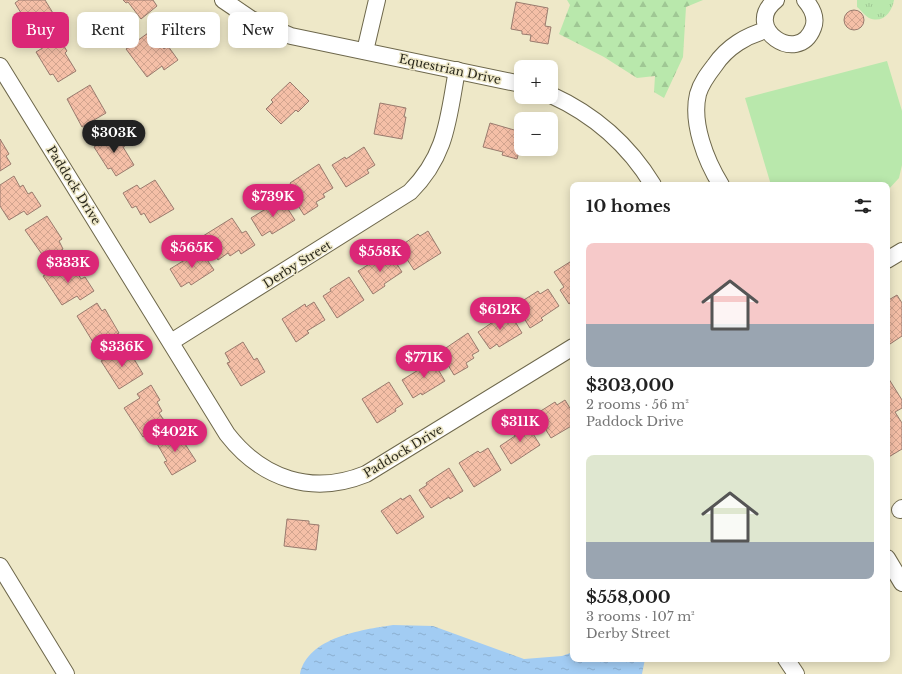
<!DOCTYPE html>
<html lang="en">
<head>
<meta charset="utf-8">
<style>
	body { margin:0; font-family:"Libre Baskerville",serif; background:#f2f2f2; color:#222; height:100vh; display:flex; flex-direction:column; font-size:15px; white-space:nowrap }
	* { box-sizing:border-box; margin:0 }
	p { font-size:13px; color:#767676 }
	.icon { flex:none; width:22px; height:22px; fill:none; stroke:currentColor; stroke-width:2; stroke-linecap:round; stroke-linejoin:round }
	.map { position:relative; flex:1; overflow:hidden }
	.details { position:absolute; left:570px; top:182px; width:320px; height:480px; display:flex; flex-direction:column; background:#fff; border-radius:8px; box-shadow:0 2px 10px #0003 }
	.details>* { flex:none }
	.banner { position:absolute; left:12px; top:12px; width:380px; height:36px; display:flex; gap:8px }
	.controls { position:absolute; left:514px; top:60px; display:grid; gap:8px }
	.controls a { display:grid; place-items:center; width:44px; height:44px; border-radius:8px; background:#fff; box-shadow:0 2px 10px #0003; font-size:20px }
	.price { position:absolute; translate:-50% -34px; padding:0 9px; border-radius:14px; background:#db2777; color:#fff; font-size:13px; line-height:26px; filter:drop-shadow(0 1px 2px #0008) }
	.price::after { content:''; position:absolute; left:50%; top:24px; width:12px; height:9px; margin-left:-6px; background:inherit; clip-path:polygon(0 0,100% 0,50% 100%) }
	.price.active { background:#222; color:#fff }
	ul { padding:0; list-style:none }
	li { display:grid; align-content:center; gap:8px; height:212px; padding:0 16px }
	li span { display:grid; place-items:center; height:124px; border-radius:8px; color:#555 }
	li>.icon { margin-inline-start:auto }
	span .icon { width:72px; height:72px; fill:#fffc; stroke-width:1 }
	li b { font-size:17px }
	h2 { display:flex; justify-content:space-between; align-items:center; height:48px; padding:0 16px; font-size:17px }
	.pill { padding:0 14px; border-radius:8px; background:#fff; box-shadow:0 2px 10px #0003; font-size:14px; line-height:36px }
	.pill.active { background:#db2777; color:#fff }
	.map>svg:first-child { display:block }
	.grass { fill:url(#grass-tufts) }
	.forest { fill:url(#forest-firs) }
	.pitch { fill:#b9e8ac }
	.water { fill:url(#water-ripples) }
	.building { fill:url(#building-cross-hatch); stroke:#997b6e }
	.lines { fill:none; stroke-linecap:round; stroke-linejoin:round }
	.minor-casing { stroke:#6d674b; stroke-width:18 }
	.minor { stroke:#fff; stroke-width:16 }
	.labels { text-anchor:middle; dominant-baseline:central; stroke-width:3; stroke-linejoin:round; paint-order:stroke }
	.street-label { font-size:12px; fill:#2b291d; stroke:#eee8c8 }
</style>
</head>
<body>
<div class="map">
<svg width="902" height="674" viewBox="0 0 902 674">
	<defs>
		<pattern id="grass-tufts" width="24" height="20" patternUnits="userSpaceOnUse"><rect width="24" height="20" fill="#b9e8ac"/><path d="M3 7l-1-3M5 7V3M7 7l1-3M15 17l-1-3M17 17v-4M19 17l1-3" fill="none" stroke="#9fc794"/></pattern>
		<pattern id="forest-firs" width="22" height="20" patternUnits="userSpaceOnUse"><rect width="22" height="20" fill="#b9e8ac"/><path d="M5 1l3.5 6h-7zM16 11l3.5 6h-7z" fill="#9fc794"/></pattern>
		<pattern id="water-ripples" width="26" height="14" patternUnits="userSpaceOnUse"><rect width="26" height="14" fill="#a2ccf3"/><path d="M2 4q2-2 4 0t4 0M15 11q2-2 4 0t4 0" fill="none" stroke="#8cafd0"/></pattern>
		<pattern id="building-cross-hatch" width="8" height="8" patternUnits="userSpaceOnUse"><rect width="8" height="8" fill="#f5bfa7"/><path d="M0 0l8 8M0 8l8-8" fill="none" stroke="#d2a48f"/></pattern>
	</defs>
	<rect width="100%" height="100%" fill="#eee8c8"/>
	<!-- grass -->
	<path class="grass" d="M857,0H894C892,12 883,24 869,18C865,16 861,10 857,7Z"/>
	<!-- forest -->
	<path class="forest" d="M567,0H703L686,7L683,57L664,98L654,92L655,76L637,78L604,57L559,34L570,5Z"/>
	<!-- pitch -->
	<path class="pitch" d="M887,61L902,111V165L899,178L887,191V185H771L745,98Z"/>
	<!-- water -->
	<path class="water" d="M393,625L433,626L524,659L562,656L573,652V659H645L642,674H300C308,637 361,630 393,625Z"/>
	<!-- building -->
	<g class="building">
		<path d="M19,0H45L56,18L41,28L43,32L29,41L20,26L24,24L18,15L21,13L15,3Z"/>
		<path d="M123,0H153L157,6L141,19L128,2L126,3Z"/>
		<path d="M516,2L548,8L545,26L551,27L548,44L530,41L531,35L522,34V31L511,29Z"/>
		<circle cx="854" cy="20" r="10"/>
		<path d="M148,33L156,43L158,40L164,49L168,46L178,60L164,70L162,66L147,77L126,49Z"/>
		<path d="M59,38L67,51L65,53L76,71L58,82L53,74L50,75L36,52Z"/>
		<path d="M290,82L309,101L298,112L296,110L281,124L266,109L273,102L271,100Z"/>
		<path d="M90,85L106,113L82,127L67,99Z"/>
		<path d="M380,103L406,108L404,117H406L402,139L374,134Z"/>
		<path d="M490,123L521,132V144L517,159L502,155L503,152L483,147Z"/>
		<path d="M117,132L125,146L123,147L134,165L116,176L111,168L108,169L94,147Z"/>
		<path d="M0,139L9,154L6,156L11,164L0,171Z"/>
		<path d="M364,147L375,165L367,170L369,173L346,187L332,165L345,157L346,159Z"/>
		<path d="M319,164L333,188L323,194L325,197L316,202L318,206L304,215L295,201L299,198L290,183Z"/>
		<path d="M14,176L20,187L23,185L28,194L32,192L41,206L27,215L24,211L9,220L0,206V185Z"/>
		<path d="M155,180L174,209L150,223L144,213L141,215L136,206L132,208L123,193L137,185L140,189Z"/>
		<path d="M280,197L295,220L272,234L270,231L262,236L251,218L269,207L267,205Z"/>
		<path d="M47,216L62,239L59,241L63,249L46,260L25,230Z"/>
		<path d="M232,218L242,233L246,231L255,245L241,254L239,250L230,256L228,253L218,260L203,236Z"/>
		<path d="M428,231L441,253L414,270L399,247L418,234L420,236Z"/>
		<path d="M199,248L214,270L191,285L189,282L181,287L170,269L188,258L186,256Z"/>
		<path d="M391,255L402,272L384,284L385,286L373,294L358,271L381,257L383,259Z"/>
		<path d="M573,260V301L569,304L560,290L564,287L554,272Z"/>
		<path d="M67,262L73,272L76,270L81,279L85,277L94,291L80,300L77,296L62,305L43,276Z"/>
		<path d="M349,277L364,300L337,318L323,296L331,291L330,289Z"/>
		<path d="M548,289L559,306L541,318L543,320L530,328L516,305L538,291L540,294Z"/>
		<path d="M897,295L902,303V336L887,346V301Z"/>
		<path d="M314,302L325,320L307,331L309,333L296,342L282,319L305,304L306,307Z"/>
		<path d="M97,303L102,311L105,309L119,333L96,347L77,316Z"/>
		<path d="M508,310L522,333L499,347L497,344L490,349L478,332L496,320L495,318Z"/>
		<path d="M468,333L479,351L472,355L474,358L466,363L468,367L454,375L440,352Z"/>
		<path d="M243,342L254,360L257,358L265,372L241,386L227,363L230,362L225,353Z"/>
		<path d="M123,348L128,356L131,354L143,374L119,389L101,361Z"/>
		<path d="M431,358L445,381L422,395L421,393L413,398L402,380L420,369L418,366Z"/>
		<path d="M887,376L902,400V408L895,412L902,423V449L887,458Z"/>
		<path d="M389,382L403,404L395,409L396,411L377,423L362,399Z"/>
		<path d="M151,385L160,400L157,402L162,411L159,413L166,423L143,437L124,408L140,398L137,394Z"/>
		<path d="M565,400L573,413V425L551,438L536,414L555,402L557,405Z"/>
		<path d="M525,421L540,445L511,464L500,446L515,436L512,430Z"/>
		<path d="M176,430L196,461L172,475L164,462L167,461L156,442Z"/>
		<path d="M488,448L501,470L474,487L459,463L478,451L480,453Z"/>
		<path d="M449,468L463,491L450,499L449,497L431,508L419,490L427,485L426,483Z"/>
		<path d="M410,495L424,517L397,534L381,511L401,498L402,500Z"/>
		<path d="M287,519L309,521V524L319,525L316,550L284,546Z"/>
	</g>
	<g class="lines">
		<defs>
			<g id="minor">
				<path d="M223,0L251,19L291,36L521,84"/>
				<path d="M776,0C741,27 798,67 813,28C817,18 812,8 805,0"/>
				<path d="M365,51L377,0"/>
				<path d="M0,66L227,434C262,479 312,496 366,474L573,347"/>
				<path d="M551,95C595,115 628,144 653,185"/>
				<path d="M721,185C706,161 691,123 698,94C701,83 708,74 715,65C727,47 747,35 767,30"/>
				<path d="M887,260L902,251"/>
				<path d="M171,342L410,192C447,155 448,119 457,70"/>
				<path d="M900,510L902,508"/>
				<path d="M887,558L902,583"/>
				<path d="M0,566L66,674"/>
				<path d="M786,659L796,674"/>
			</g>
		</defs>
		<!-- minor casing -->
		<use href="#minor" class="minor-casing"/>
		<!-- minor -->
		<use href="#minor" class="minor"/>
	</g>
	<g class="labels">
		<!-- street labels -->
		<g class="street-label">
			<text transform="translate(450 69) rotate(12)">Equestrian Drive</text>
			<text transform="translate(74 185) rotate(58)">Paddock Drive</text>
			<text transform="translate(297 264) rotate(-32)">Derby Street</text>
			<text transform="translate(403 451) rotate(-31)">Paddock Drive</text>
		</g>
	</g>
</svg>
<div class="controls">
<a>+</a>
<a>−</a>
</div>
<b class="price active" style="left:114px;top:154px">$303K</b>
<b class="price" style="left:273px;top:218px">$739K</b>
<b class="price" style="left:192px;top:269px">$565K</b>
<b class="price" style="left:380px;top:273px">$558K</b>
<b class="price" style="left:68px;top:284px">$333K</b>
<b class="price" style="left:500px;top:331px">$612K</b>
<b class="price" style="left:122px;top:368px">$336K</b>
<b class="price" style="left:424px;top:379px">$771K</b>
<b class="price" style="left:520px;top:443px">$311K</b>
<b class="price" style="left:175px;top:453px">$402K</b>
<div class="banner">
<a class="pill active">Buy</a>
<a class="pill">Rent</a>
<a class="pill">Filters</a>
<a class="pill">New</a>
</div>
<section class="details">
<h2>10 homes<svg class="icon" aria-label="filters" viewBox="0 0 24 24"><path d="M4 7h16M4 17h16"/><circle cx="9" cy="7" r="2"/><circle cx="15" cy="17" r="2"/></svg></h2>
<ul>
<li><span style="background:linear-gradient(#f6c9c9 65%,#9aa5b1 0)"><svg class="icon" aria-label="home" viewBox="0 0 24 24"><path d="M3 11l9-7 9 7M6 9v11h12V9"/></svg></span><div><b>$303,000</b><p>2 rooms · 56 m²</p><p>Paddock Drive</p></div></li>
<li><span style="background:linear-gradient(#dfe7d0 70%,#9aa5b1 0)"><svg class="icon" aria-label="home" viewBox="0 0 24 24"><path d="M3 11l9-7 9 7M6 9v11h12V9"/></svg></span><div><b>$558,000</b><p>3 rooms · 107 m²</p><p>Derby Street</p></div></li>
</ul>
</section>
</div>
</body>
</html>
